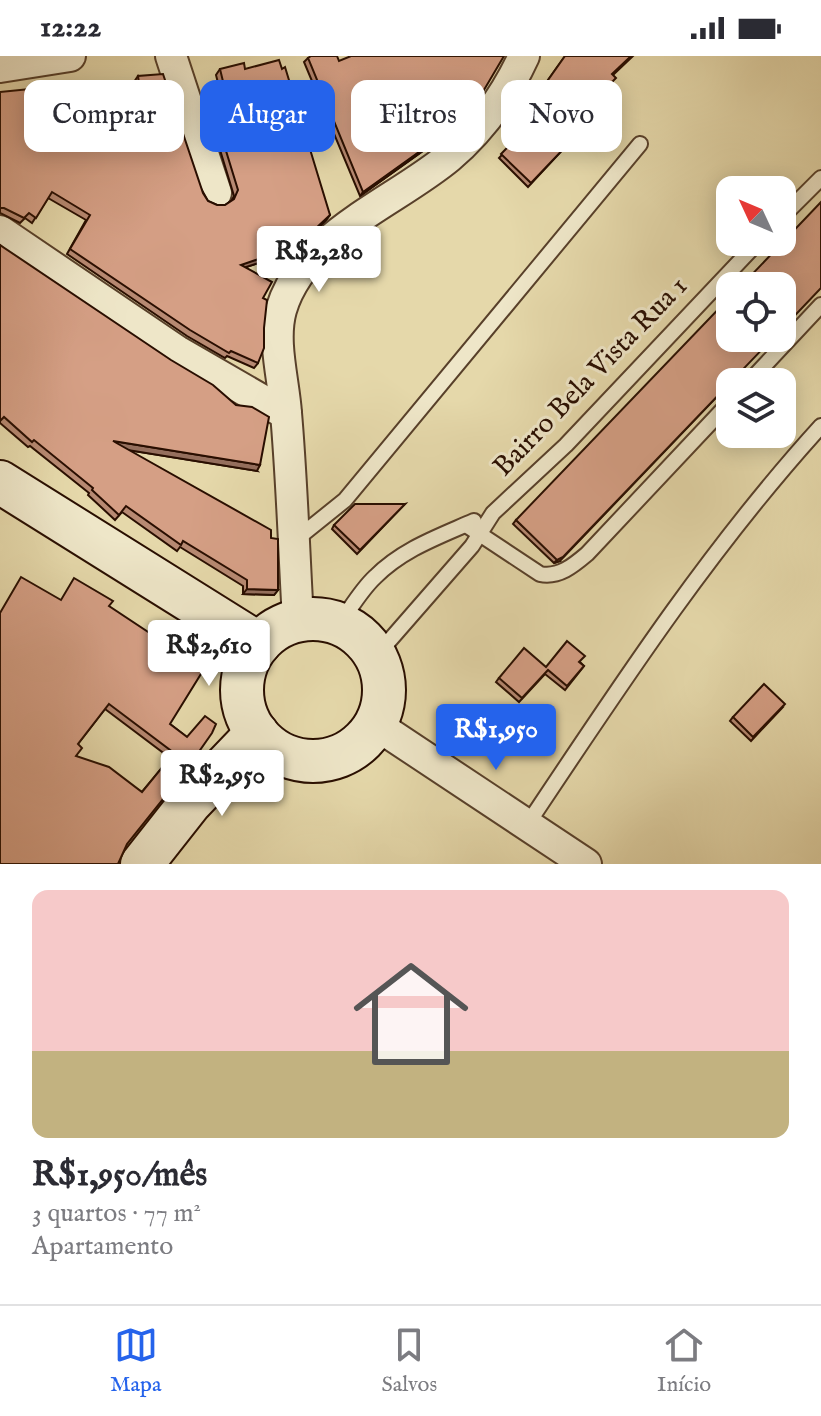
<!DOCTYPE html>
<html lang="pt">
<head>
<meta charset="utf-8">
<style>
	body { margin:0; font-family:"IM FELL English",serif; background:#f7f7f7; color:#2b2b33; height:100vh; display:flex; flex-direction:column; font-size:30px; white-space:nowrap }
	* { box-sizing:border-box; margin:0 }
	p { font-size:26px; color:#7c7c81 }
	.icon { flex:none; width:44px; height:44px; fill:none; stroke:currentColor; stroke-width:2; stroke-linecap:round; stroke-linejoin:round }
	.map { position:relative; height:808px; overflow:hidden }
	.details { display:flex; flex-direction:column; background:#fff; flex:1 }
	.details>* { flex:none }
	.hud { position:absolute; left:24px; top:24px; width:774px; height:72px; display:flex; gap:16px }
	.needle { width:52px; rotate:314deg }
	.controls { position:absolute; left:716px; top:120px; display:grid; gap:16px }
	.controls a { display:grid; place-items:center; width:80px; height:80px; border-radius:16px; background:#fff; box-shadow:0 4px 20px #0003; font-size:40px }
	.price { position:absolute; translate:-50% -68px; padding:0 18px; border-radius:8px; background:#fff; color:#222; font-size:26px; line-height:52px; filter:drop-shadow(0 2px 4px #0008) }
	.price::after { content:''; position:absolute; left:50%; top:48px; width:24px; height:18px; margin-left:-12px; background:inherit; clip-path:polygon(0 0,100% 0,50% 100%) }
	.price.active { background:#2563eb; color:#fff }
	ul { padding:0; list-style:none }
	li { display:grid; align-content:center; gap:16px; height:424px; padding:0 32px }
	li span { display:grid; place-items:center; height:248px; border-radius:16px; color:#555 }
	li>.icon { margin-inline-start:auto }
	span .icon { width:144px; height:144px; fill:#fffc; stroke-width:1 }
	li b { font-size:34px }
	.pill { padding:0 28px; border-radius:16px; background:#fff; box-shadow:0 4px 20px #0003; font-size:28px; line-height:72px }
	.pill.active { background:#2563eb; color:#fff }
	.status { display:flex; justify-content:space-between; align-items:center; height:56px; padding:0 40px; background:#fff; direction:ltr }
	.status svg { height:22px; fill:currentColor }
	.tabs { display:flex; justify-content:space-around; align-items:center; height:112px; border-top:2px solid #e1e1e2; background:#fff; font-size:22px; color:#7c7c81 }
	.tabs a { display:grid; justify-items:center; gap:4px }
	.tabs .active { color:#2563eb }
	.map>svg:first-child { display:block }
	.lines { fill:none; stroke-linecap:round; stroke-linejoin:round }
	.lane-casing { stroke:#58402a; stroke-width:18 }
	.street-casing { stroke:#58402a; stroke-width:34 }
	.secondary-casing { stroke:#290e00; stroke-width:46 }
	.lane { stroke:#eee6c8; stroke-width:14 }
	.street { stroke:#eee6c8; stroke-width:30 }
	.secondary { stroke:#eee6c8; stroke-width:42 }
	.wall { fill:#b78972; stroke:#290e00; stroke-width:2; fill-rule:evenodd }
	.shaded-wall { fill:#956f5d; stroke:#290e00; stroke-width:2 }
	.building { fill:#d59f85; stroke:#290e00; stroke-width:2; fill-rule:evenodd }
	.labels { text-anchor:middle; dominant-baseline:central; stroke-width:6; stroke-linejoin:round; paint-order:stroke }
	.street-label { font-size:28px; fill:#290e00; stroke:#eee6c8 }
</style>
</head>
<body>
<div class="status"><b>12:22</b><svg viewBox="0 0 49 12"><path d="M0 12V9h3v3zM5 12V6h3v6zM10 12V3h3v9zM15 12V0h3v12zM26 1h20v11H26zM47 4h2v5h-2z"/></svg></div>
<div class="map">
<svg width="821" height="808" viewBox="0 0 821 808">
	<rect width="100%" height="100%" fill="#e5d8aa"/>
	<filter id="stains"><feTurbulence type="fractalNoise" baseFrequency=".0025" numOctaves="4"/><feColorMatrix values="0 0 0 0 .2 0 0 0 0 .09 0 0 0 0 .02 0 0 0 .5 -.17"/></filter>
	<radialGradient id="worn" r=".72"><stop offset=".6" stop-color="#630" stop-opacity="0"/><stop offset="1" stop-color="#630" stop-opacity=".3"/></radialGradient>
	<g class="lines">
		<defs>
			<g id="lane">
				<path d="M782,161L821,122"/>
				<path d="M749,326L821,249"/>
				<path d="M466,469L540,518C559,522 574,509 587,498L730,346"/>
				<path d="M294,485L345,444L640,88"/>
				<path d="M340,567C351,552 361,534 375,521C403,493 438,481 474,465"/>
				<path d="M376,600L472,490L493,457L566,389L758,186"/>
				<path d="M527,769C619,631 710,492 821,370"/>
			</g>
			<g id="street">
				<path d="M171,0L216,137"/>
				<path d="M0,11L70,0"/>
				<path d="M0,175L177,295L286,358"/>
				<path d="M298,564C294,495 292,426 286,357C284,325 272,286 281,254C303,179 394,147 449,101C482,73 506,39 524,0"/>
				<path d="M375,668L586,808"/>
			</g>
			<g id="secondary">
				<path d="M0,426L259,588"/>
				<circle cx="313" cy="634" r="71"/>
				<path d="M142,808L190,747L257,677"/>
			</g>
		</defs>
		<!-- lane casing -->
		<use href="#lane" class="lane-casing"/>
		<!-- street casing -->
		<use href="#street" class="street-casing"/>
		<!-- secondary casing -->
		<use href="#secondary" class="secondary-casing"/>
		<!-- lane -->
		<use href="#lane" class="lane"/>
		<!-- street -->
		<use href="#street" class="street"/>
		<!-- secondary -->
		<use href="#secondary" class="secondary"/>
	</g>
	<!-- wall -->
	<g class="wall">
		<path d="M565,0H633L613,19V26L577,63L576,68L566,79L568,88L528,131L499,102L536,62L526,55Z"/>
		<path d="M308,2L339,5L481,39L448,77L360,140L304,6Z"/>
		<path d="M220,13H245L330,159L326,164L293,196L246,211L263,242L258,307L254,312L227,300L225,302L187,280L67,198L86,164L48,142L32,167L25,162L20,167L0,157V36L84,57L105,48L139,61L134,26L138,20L208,145L217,149H225L232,144L234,140L207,51L211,46L222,43L216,19Z"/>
		<path d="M0,189L257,415L128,394L271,482L278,534L274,539L243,538V530L180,491L177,495L122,456L115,464L88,439L89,437L30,390L28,391L0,367Z"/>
		<path d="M405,448L357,498L332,473L334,469Z"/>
		<path d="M516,464L560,505L554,507L513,468Z"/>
		<path d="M61,544L109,550L170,668L187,681L126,789L0,808ZM105,653L170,702L142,736L76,700L78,688Z"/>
		<path d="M580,606L584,610L565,634L545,618L519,646L496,626L499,622L546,611Z"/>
		<path d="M782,652L751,685L730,665L733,661Z"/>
	</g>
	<!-- shaded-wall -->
	<g class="shaded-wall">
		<path d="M481,39L448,77L360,140L363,136Z"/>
		<path d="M330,159L326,164L293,196L237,214L241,209Z"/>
		<path d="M730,327L560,505L554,507L557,504Z"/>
		<path d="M113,385L260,409L257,415L109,391Z"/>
		<path d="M247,533L278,534L274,539L243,538Z"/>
	</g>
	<!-- building -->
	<g class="building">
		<path d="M311,0H337L339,5L351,0H504L481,39L451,73L363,136L308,2Z"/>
		<path d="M565,0H631L612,18L616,22L576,62L579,65L565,79L571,85L531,127L501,98L539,59L529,51Z"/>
		<path d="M279,4L282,13L285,11L330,159L297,190L241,209L272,226L263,242L267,244L264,272V292L258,307L231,295L229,297L190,274L70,193L90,159L52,136L36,162L29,157L24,162L4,152H0V36L50,31L84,57L95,42L105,48L110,42L144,65L138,20L163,18L203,137L208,145L217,149H225L234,143L238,134L211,46L227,42L220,13L244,7L245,13Z"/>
		<path d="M821,146V232L782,273V230H741Z"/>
		<path d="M0,189L171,304L213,329L236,349L252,351L269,361L260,409L113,385L271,474V482L278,483V534L247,533V524L183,485L181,489L126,450L119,459L92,434L93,432L34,384L32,386L4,361L0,365Z"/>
		<path d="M730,241V282H773L563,501L557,504L516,464Z"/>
		<path d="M355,448H405L360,494L334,469Z"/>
		<path d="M21,521L61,544L74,522L113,545L109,550L204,613L170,668L187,681L205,660L216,668L212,677L184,717L127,788L118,808H0V557ZM109,648L174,697L142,736L109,711L76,700L82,692L78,688Z"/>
		<path d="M567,585L585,600L579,606L584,610L567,630L548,614L522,642L499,622L524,592L546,611Z"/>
		<path d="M764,628L785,648L753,681L733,661Z"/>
	</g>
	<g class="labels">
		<!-- street labels -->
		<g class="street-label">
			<text transform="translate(591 321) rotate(-46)">Bairro Bela Vista Rua 1</text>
		</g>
	</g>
	<rect width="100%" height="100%" filter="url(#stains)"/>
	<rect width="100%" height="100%" fill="url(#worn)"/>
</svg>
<div class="controls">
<a><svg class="needle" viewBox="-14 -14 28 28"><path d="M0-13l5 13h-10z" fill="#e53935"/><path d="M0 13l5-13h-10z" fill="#7c7c81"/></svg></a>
<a><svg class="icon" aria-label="locate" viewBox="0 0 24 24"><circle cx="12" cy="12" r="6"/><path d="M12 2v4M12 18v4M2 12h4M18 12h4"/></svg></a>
<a><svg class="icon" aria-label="layers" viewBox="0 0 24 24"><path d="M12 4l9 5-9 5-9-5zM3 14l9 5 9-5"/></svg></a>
</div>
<b class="price" style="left:319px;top:238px">R$2,280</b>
<b class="price" style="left:209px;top:632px">R$2,610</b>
<b class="price active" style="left:496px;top:716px">R$1,950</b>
<b class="price" style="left:222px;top:762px">R$2,950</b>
<div class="hud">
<a class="pill">Comprar</a>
<a class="pill active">Alugar</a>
<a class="pill">Filtros</a>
<a class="pill">Novo</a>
</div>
</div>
<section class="details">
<ul>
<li><span style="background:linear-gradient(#f6c9c9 65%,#c2b280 0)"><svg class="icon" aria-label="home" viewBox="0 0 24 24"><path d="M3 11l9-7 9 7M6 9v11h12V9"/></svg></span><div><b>R$1,950/mês</b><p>3 quartos · 77 m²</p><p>Apartamento</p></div></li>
</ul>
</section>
<nav class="tabs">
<a class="active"><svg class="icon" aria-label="map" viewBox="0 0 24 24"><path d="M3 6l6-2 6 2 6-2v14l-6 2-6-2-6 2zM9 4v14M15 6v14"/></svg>Mapa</a>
<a><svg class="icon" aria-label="saved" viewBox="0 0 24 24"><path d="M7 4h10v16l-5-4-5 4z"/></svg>Salvos</a>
<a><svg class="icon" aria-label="home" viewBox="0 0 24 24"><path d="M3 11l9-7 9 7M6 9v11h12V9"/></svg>Início</a>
</nav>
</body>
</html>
